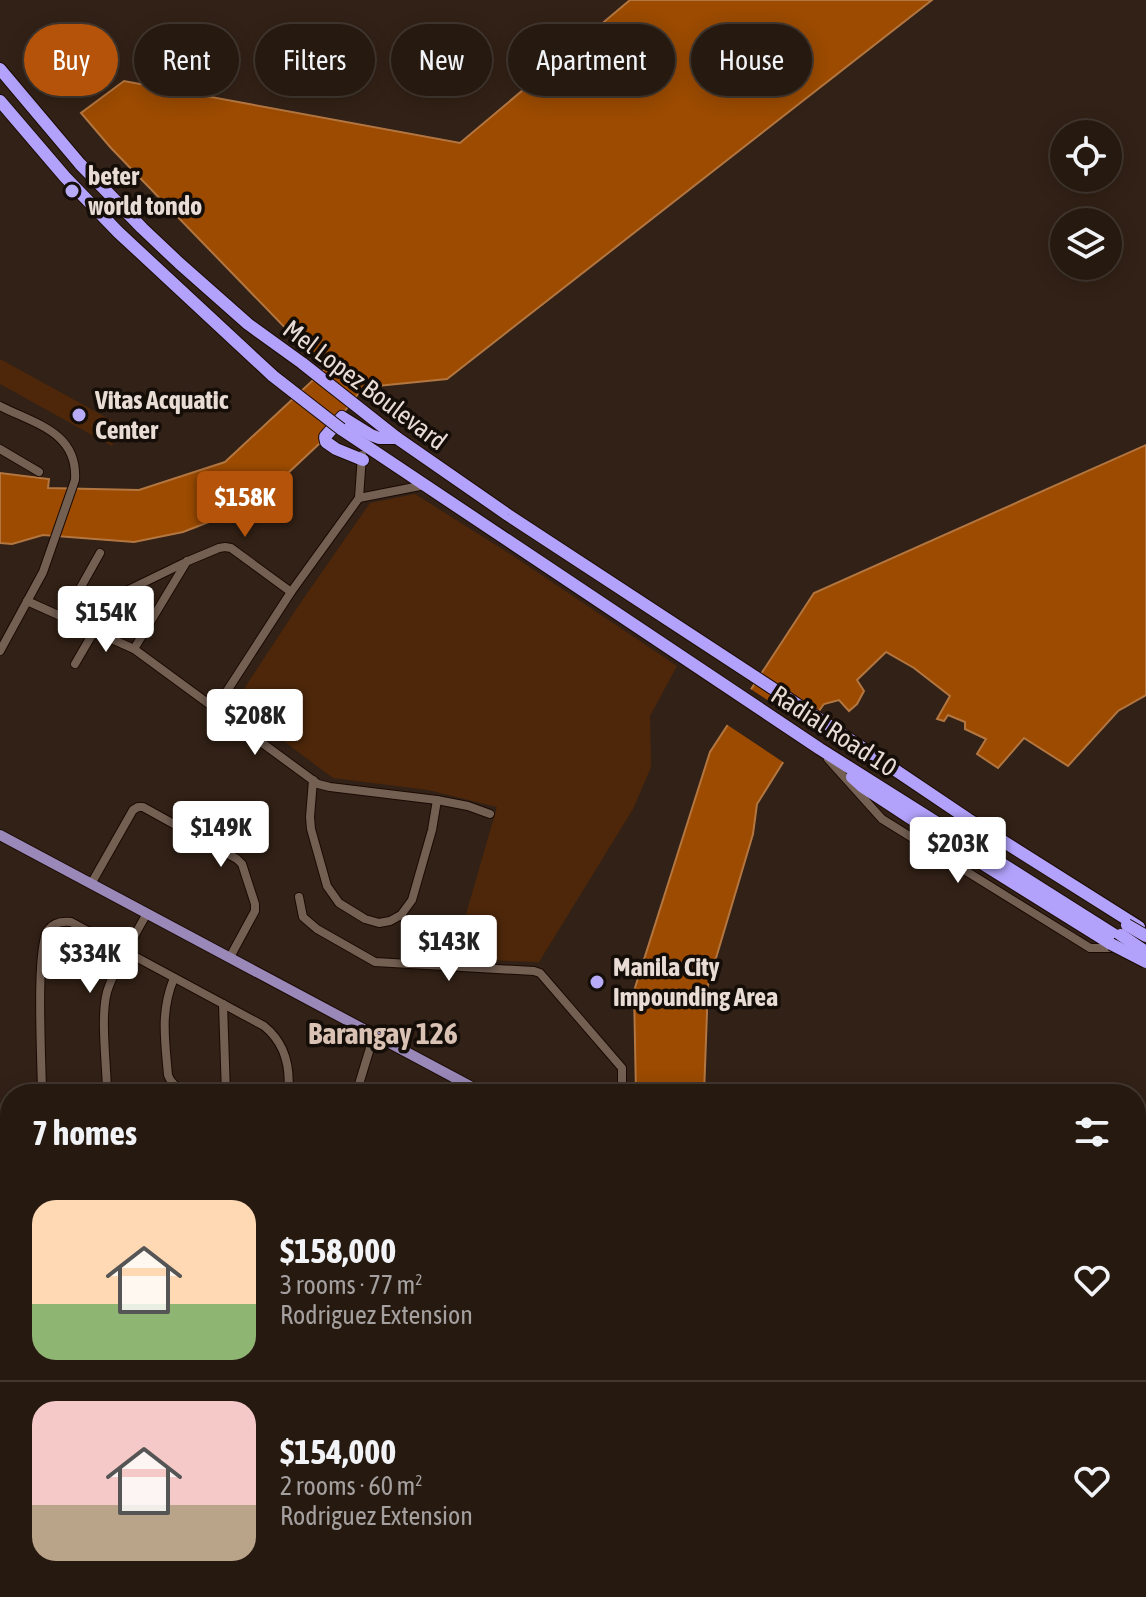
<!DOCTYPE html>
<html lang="en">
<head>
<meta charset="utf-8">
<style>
	body { margin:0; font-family:"Asap Condensed",sans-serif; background:#32261e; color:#f1f3f6; height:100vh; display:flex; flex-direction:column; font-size:30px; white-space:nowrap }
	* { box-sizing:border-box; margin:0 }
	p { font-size:26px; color:#a4a09f }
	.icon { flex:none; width:44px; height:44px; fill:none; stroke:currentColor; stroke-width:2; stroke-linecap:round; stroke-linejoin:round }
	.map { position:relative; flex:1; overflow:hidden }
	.details { position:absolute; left:0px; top:1084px; width:1146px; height:514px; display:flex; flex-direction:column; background:#261910; border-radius:32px 32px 0 0; box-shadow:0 4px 20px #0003,0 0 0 2px #423830 }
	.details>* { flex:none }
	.banner { position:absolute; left:24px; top:24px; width:1098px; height:72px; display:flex; gap:16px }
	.fabs { position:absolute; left:1050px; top:120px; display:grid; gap:16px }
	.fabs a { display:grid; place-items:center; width:72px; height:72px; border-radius:50%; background:#261910; box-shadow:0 4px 20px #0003,0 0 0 2px #423830; font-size:40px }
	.price { position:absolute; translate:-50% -68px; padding:0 18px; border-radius:8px; background:#fff; color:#222; font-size:26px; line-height:52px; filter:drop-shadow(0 2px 4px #0008) }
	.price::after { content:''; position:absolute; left:50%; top:48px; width:24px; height:18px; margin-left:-12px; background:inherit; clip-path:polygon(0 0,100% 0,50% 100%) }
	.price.active { background:#b45309; color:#fff }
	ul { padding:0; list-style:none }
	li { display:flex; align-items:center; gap:24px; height:200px; padding:0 32px }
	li+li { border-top:2px solid #423830 }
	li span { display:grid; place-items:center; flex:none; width:224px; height:160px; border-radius:24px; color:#555 }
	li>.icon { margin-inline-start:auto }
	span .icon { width:96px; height:96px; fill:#fffc; stroke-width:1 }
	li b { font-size:34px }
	h2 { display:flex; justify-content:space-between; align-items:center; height:96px; padding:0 32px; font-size:34px }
	.tag { padding:0 28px; border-radius:36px; background:#261910; box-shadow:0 4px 20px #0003,0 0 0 2px #423830; font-size:28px; line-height:72px }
	.tag.active { background:#b45309; color:#fff }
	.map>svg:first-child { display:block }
	.green { fill:#4e270a }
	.water { fill:#9c4b00; stroke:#b37640; stroke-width:2 }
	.pier { fill:#322116 }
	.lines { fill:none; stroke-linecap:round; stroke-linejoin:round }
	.minor-casing { stroke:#1a0a03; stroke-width:10 }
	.major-casing { stroke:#1a0a03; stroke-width:12 }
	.highway-casing { stroke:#1a0a03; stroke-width:14 }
	.minor { stroke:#746053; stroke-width:8 }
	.major { stroke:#9988b8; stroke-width:10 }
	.highway { stroke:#b2a2fb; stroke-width:12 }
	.highway-bridge-casing { stroke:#1a0a03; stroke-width:14; stroke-linecap:butt }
	.highway-bridge { stroke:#b2a2fb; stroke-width:12 }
	.poi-dot { fill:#b8abf7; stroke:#140d08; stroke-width:3 }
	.labels { text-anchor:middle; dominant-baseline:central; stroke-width:7; stroke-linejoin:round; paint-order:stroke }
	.poi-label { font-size:26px; font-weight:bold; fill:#e8dcd5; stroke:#140d08; text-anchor:start }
	.street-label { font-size:26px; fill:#e8dcd5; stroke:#140d08 }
	.quarter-label { font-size:30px; font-weight:bold; fill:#d9c1b3; stroke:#140d08 }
</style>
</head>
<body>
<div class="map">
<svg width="1146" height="1597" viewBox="0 0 1146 1597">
	<rect width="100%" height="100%" fill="#322116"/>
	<!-- green -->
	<g class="green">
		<path d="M0,359L120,425L112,446L0,384Z"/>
		<path d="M415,494L510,554L677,666L650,716L651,767L633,809L539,962L453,959L497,807L428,790L333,778L234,704L299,605L370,503Z"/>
		<path d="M1136,1469L1146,1470V1564L1136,1563Z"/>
		<path d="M988,1588H1085L1083,1597H986Z"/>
	</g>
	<!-- water -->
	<g class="water">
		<path d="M630,0H932L447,379L367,387L358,394L320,443L269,491L227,515L183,532L134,542L43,535L12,544L0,543V473L49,479L48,488L139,490L225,462L325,369L111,148L81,113L124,81L460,143Z"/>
		<path d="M1146,445V695L1118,711L1068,766L1024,738L998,768L977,754L986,739L965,729V722L948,715L944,721L937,719L950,696L914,668L886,652L857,680L864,691L857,704L849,711L839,700L824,704L792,748L757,804L753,834L708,985L704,1094H636L634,991L710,752L814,593Z"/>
		<path d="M728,1588H802L810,1597H731Z"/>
	</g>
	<!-- pier -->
	<path class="pier" d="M749,688L810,728L786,764L726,724Z"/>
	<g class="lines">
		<defs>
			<g id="minor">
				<path d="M0,406C35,424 78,432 75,480L43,572L0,651"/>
				<path d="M0,449L39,472"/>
				<path d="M359,498L425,485"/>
				<path d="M27,601L134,649L318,784L330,787L437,800L468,806L490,814"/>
				<path d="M64,617L100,553"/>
				<path d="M134,649L187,561"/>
				<path d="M75,664L114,597L188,561L219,548L225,547L231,548L291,592"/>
				<path d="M216,708L291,592L359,498L362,455"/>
				<path d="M828,759L882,819L1090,948H1114"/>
				<path d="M313,780L310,817L311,829L327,886L339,903L365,919L379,923L390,921L401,915L412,900L432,830L437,800"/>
				<path d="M91,884L133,810L138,807H143L237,859L242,864L255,904V911L230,957"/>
				<path d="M299,897L303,917L317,929L375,962L534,971L540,973L622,1068V1094"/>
				<path d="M174,978C160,1012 165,1039 168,1075C172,1086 181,1090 192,1094"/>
				<path d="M223,1004L226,1094"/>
				<path d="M42,1094C42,1065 35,949 48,930C54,922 62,921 71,922L264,1026C285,1043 291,1067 288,1094"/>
				<path d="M107,1094C107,1066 100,1018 107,992C114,968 135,936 147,913"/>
				<path d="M356,1094L374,1035"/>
				<path d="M0,1216L10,1221"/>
				<path d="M0,1256L10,1261"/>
				<path d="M0,1294L10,1299"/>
				<path d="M0,1330L10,1335"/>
				<path d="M0,1369L3,1371"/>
				<path d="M0,1442L2,1454"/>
				<path d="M95,1588L98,1597"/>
				<path d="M172,1588L180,1597"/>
				<path d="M237,1588L244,1597"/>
				<path d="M306,1588L314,1597"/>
				<path d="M352,1588L359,1597"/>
				<path d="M554,1588L557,1597"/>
				<path d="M684,1588L689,1597"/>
				<path d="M322,1597L333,1588"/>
				<path d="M443,1597L489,1588"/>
				<path d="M654,1597L667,1588"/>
			</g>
			<g id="major">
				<path d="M0,835L485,1094"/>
				<path d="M1136,1163L1146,1165"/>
			</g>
			<g id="highway">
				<path d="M0,69L80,164L142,228L179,263L248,324L302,363L397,438L508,515L818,718L968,819L1139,927"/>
				<path d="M0,101L65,177L118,232L273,376"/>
				<path d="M341,429L820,749L1129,944"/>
				<path d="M363,460L336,449L326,442L325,437L342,417L371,435L379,438H397"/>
				<path d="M852,777L863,787L930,831L1111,944"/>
			</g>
		</defs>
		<!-- minor casing -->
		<use href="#minor" class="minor-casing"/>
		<!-- major casing -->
		<use href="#major" class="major-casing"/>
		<!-- highway casing -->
		<use href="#highway" class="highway-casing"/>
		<!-- minor -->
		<use href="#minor" class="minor"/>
		<!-- major -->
		<use href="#major" class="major"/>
		<!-- highway -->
		<use href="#highway" class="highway"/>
		<defs>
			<g id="highway-bridge">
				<path d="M273,376L341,429"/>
				<path d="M1127,925L1146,936"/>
				<path d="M1121,935L1146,952"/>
				<path d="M1111,944L1146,962"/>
			</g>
		</defs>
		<!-- highway-bridge casing -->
		<use href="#highway-bridge" class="highway-bridge-casing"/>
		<!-- highway-bridge -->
		<use href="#highway-bridge" class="highway-bridge"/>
	</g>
	<!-- markers -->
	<g class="poi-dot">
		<circle cx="72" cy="191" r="8"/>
		<circle cx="79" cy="415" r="8"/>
		<circle cx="597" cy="982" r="8"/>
	</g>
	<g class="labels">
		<!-- poi labels -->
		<g class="poi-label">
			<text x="88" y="176">beter<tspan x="88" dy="30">world tondo</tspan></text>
			<text x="95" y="400">Vitas Acquatic<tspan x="95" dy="30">Center</tspan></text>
			<text x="613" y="967">Manila City<tspan x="613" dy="30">Impounding Area</tspan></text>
		</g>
		<!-- street labels -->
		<g class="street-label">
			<text transform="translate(365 385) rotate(37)">Mel Lopez Boulevard</text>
			<text transform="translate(834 731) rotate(33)">Radial Road 10</text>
		</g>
		<!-- quarter labels -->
		<g class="quarter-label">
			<text x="383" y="1033">Barangay 126</text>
		</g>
	</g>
</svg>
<div class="fabs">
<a><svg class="icon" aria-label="locate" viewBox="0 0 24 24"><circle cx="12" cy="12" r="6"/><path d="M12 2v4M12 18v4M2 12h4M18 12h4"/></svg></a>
<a><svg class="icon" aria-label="layers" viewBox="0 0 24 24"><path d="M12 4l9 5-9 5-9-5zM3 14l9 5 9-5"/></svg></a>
</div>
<b class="price active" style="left:245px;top:539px">$158K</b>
<b class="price" style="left:106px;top:654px">$154K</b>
<b class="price" style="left:255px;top:757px">$208K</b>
<b class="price" style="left:221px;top:869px">$149K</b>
<b class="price" style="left:958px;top:885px">$203K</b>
<b class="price" style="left:449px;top:983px">$143K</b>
<b class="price" style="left:90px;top:995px">$334K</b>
<div class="banner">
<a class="tag active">Buy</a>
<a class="tag">Rent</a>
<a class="tag">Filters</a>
<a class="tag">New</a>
<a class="tag">Apartment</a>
<a class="tag">House</a>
</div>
<section class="details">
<h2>7 homes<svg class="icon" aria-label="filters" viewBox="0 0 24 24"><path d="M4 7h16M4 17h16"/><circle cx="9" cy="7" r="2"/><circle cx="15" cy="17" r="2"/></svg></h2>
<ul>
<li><span style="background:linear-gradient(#ffd9b3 65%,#8fb573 0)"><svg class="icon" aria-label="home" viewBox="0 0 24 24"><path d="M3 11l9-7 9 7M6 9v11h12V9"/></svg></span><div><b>$158,000</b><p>3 rooms · 77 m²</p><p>Rodriguez Extension</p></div><svg class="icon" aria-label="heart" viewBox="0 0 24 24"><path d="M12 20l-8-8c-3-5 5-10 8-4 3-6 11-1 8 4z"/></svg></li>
<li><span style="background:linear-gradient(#f6c9c9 65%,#b9a48a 0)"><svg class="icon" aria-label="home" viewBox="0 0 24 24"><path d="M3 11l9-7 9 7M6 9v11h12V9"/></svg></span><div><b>$154,000</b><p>2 rooms · 60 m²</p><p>Rodriguez Extension</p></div><svg class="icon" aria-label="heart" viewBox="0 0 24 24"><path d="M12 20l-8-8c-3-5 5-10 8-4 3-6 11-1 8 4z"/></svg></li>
</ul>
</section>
</div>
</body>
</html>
